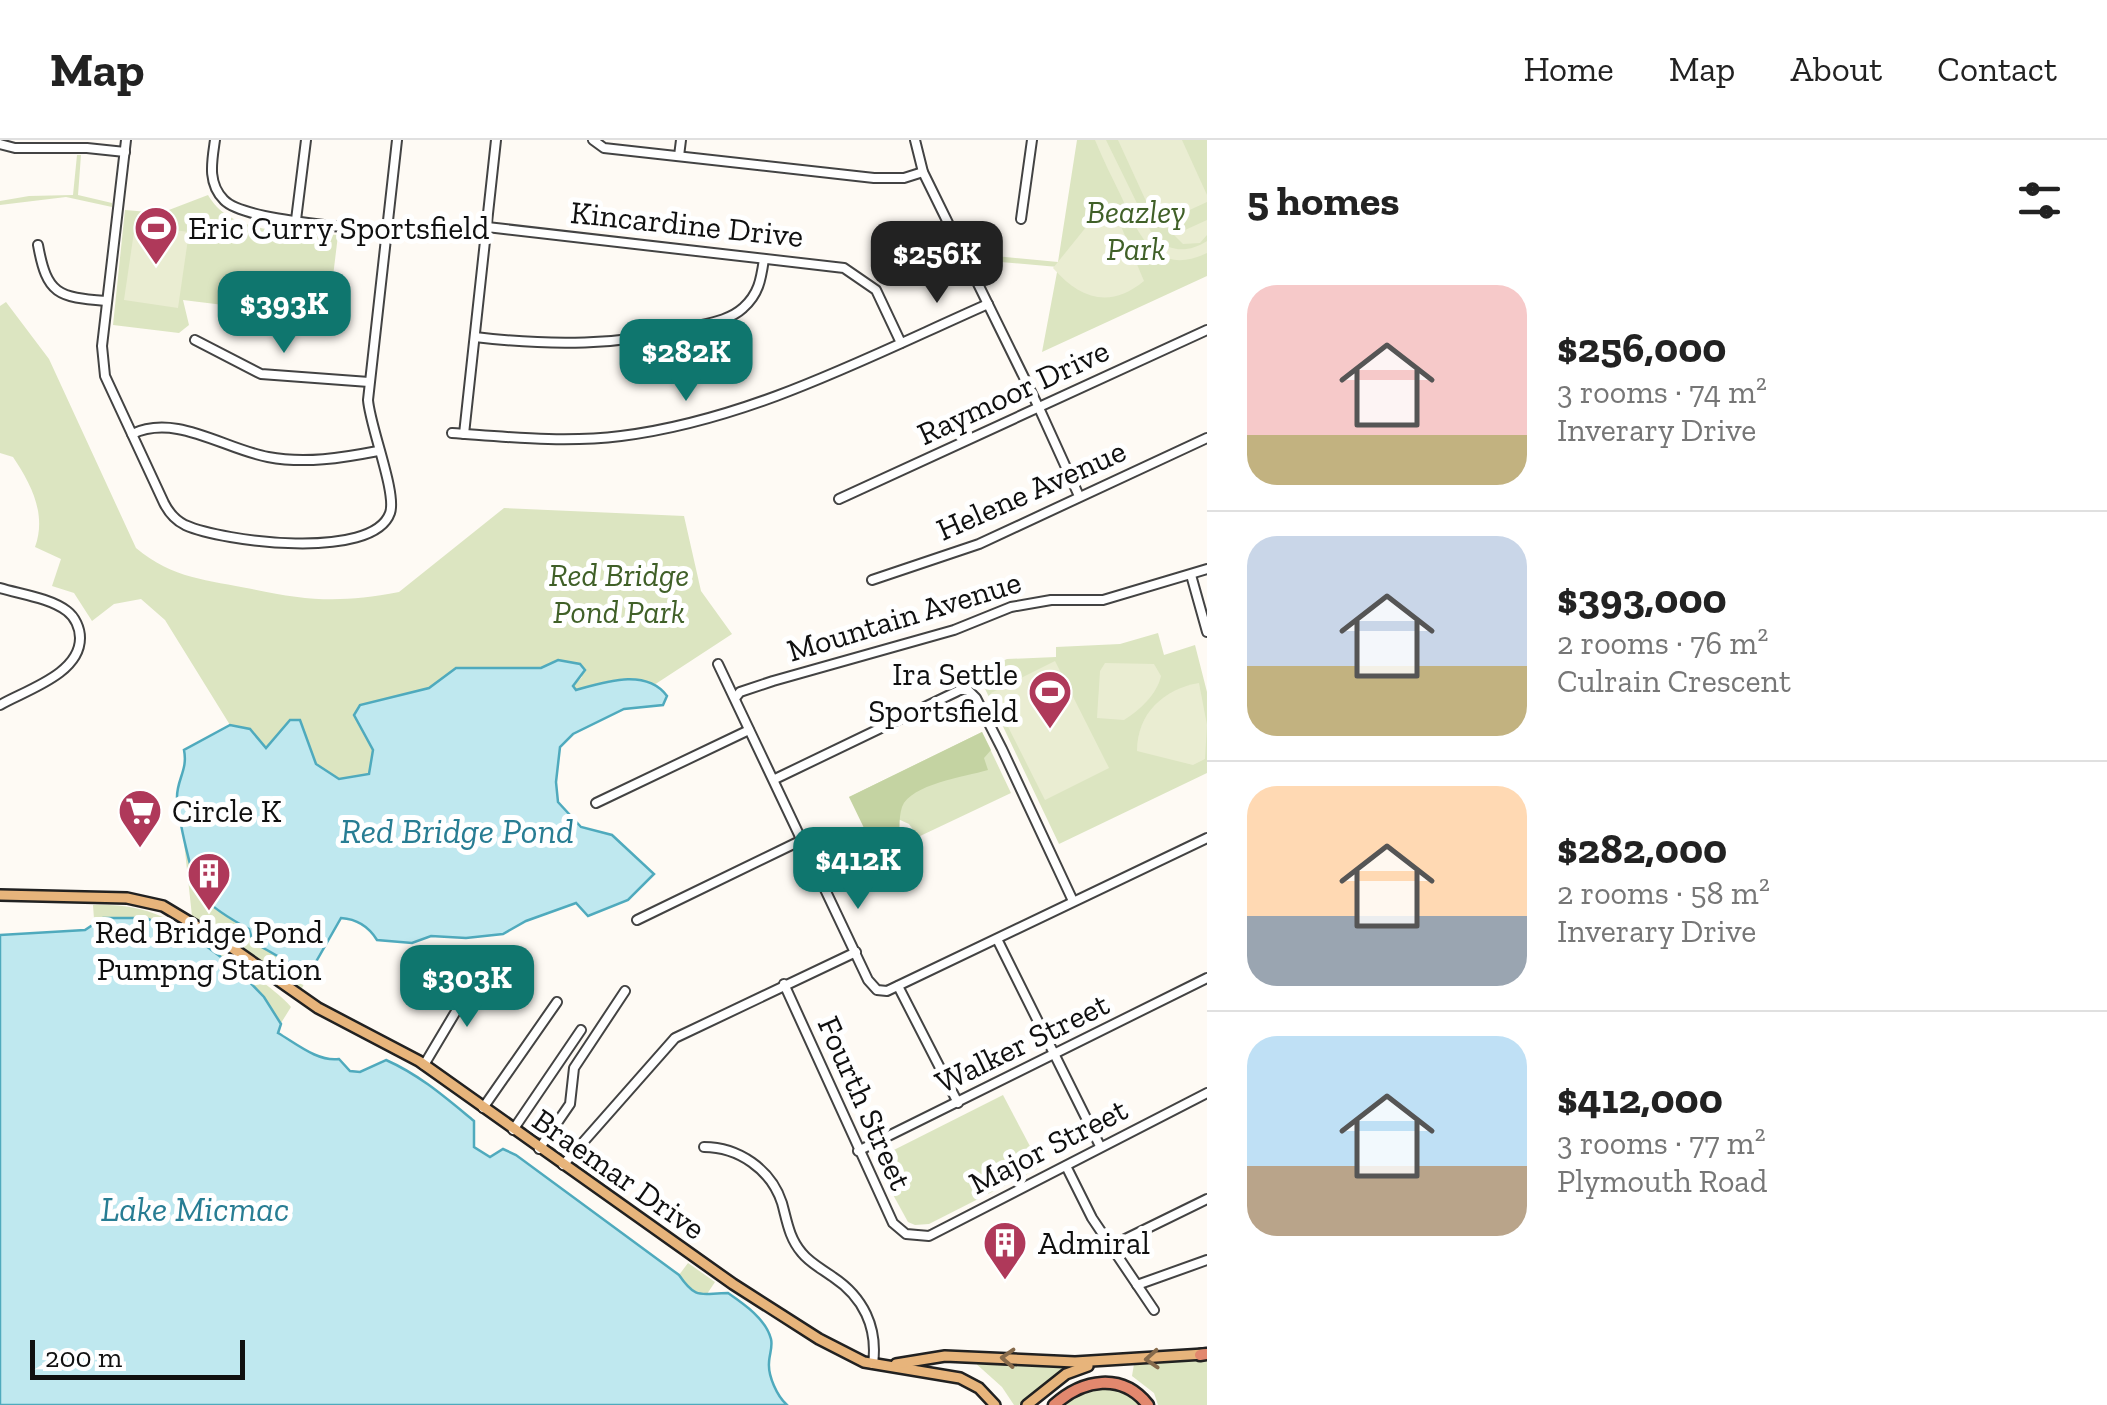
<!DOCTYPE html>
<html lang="en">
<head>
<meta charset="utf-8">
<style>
	body { margin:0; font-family:"Zilla Slab",serif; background:#f6f6f6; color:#222; height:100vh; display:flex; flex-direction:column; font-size:38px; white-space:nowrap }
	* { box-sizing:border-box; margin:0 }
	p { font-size:32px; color:#767676 }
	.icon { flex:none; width:55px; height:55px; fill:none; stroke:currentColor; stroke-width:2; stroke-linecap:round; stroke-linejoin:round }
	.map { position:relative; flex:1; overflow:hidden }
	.drawer { display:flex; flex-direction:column; background:#fff; width:900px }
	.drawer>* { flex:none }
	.scale { position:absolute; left:30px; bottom:25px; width:215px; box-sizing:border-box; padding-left:10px; border:5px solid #101010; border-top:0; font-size:28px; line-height:35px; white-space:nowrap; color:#101010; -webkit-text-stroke:8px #fff; paint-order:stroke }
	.price { position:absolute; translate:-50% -85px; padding:0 22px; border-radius:20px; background:#0f766e; color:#fff; font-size:32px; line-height:65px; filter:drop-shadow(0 2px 5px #0008) }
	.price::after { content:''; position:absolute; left:50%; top:60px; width:30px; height:22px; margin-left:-15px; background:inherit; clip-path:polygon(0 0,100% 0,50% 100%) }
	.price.selected { background:#222; color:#fff }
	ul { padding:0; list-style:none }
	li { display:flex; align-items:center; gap:30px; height:250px; padding:0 40px }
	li+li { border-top:2px solid #e0e0e0 }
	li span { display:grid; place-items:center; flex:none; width:280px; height:200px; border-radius:30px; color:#555 }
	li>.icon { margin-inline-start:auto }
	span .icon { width:120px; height:120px; fill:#fffc; stroke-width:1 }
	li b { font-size:42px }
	h2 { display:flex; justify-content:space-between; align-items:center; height:120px; padding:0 40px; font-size:42px }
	header { display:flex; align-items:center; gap:60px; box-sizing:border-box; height:140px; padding:0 50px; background:#fff; border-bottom:2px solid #e0e0e0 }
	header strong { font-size:48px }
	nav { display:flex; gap:55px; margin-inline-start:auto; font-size:35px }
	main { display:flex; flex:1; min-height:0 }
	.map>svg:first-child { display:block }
	.green { fill:#dce5c1 }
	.forest { fill:#c4d3a2 }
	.pitch { fill:#eaedd2 }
	.water { fill:#bfe8ef; stroke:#4faabd; stroke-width:2.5 }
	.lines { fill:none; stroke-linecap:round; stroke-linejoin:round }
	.minor-casing { stroke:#434343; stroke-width:12 }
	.major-casing { stroke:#212121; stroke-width:14 }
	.highway-casing { stroke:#212121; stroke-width:15 }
	.minor { stroke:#fff; stroke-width:8 }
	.major { stroke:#e7b47b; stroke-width:9 }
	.highway { stroke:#e2886e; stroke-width:10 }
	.oneway { stroke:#866a4b }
	.labels { text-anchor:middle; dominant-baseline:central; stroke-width:10; stroke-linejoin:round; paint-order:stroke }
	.park-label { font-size:32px; font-style:italic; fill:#406028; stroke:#fff }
	.street-label { font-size:32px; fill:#101010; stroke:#fff }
	.poi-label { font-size:32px; fill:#101010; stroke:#fff; text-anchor:start }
	.water-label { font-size:35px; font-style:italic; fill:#287d93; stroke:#fff }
</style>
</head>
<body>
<header>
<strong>Map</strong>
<nav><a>Home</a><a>Map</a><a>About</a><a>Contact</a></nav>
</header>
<main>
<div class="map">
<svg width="1207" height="1265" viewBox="0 0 1207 1265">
	<rect width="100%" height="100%" fill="#fefaf4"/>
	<!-- green -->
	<g class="green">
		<path d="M1077,0H1207V136L1042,212L1058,127L978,120L975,114L1058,122Z"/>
		<path d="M77,15H81L78,55L112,63V67L66,57L0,65V61L29,56L73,55Z"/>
		<path d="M208,55C232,97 295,90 338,95L328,178L183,160L189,185L179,193L113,185L125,70L161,73Z"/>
		<path d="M6,162L49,219L136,408C173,439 208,440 252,449C309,461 341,463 399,452L504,368L684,376L701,451L732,494L654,545C632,531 599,543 576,550L572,547L582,537L580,524L558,520L541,528H456L429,548L360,565L354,575L373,610L369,634L339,639L316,624L290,580L266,608L249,589L230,585L165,480L141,459L114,464L92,481L74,453L52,446L61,419L35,407C47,374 31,344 13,317L0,313V166Z"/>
		<path d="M1158,493L1164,515L1195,505L1207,552V633L1059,704L977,532L1007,519L1056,517V507L1120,504Z"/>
		<path d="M982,592L1011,653L918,697L909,684L849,657Z"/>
		<path d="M184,702L201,756L228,778L249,789L253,802L309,834L301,850L192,776Z"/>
		<path d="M93,765C117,764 140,767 163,777C184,785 279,850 291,867L281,883C242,822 171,766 94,779Z"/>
		<path d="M1003,955L1041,1027L929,1084L915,1085L908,1082L874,1020Z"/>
		<path d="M688,1123L715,1142L705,1157L691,1150L679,1135Z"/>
		<path d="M1207,1219V1265H1158L1154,1253L1132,1236L1134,1224Z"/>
		<path d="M973,1221L1075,1222L1048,1240L1019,1265H1014L1002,1247Z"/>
		<path d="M1090,1245L1120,1249L1140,1265H1057Z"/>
	</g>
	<!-- forest -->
	<path class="forest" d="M982,592L991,610L984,618L988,630C964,637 911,644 902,667C898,679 900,695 900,707L878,717L849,657Z"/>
	<!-- pitch -->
	<g class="pitch">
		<path d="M1095,0H1106L1154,98C1171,112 1188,113 1207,101V113C1157,137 1139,96 1122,58C1113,39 1103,20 1095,0Z"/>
		<path d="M1118,0H1182L1207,55V62L1157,85Z"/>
		<path d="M1115,72L1144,141C1110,169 1080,159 1053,128L1095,76Z"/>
		<path d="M1207,80V95L1200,103L1183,104L1174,95Z"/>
		<path d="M135,85L189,92L178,168L124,160Z"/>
		<path d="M1055,521L1109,628L1045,660L991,553Z"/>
		<path d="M1105,523L1154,524L1161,536C1157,554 1140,570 1124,580L1097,578L1100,531Z"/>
		<path d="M1199,543L1207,585L1205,619L1193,625L1137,611C1137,573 1164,549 1199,543Z"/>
	</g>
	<!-- water -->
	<g class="water">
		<path d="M558,520L580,524L585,530L573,546L576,550C605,542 646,528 667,556L663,565L624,569L573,594L560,607L556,642L558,662L581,687L612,695L654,734L628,760L588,776L576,763L526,781L503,794L466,798L431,796L412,803L377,800C369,787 357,779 341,778L309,834L253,802L249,789C234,781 215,770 203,757C192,744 178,675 177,657C177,639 188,630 184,610L230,585L250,589L266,608L290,580H300L316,624L339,639L369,634L373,610L354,575L360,565L429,548L456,528H541Z"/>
		<path d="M103,778H146L198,800L237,829L264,857L281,884L278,893C297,904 318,922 339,919L350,931L360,932L386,920C420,935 446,958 474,981V1007L490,1017L503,1009L516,1015L679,1135C697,1161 701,1153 728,1153C744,1164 766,1179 771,1199C773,1207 769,1215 769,1223C768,1236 777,1256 787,1265H0V795L85,790Z"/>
	</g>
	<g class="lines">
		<defs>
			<g id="minor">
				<path d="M126,0L102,206L105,236L164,363C169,373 175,380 185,385C223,402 373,421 390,373C397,353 370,287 368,260L397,0"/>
				<path d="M215,0C212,21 207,43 224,60C244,81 353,87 386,92"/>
				<path d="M593,0L604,8L874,38H904L923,32"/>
				<path d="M915,0L923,32L1039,268L1079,356"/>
				<path d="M0,4L15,8H87L125,12"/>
				<path d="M679,16L681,0"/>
				<path d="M1021,79L1032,0"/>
				<path d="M296,80L306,0"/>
				<path d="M487,87L844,128L876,150L901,203"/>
				<path d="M38,105C47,155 58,157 106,161"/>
				<path d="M475,197C550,206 620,206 693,187C710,183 730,180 743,168C759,154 761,139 764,119"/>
				<path d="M195,200L261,234L369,242"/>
				<path d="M452,293C509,297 564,303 621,296C750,280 870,216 988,164"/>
				<path d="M132,294C176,273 224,309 268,317C305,324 342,318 378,311"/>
				<path d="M464,294L496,0"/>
				<path d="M839,359L1207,190"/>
				<path d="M1191,435L1207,492"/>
				<path d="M872,440L979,404L1207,298"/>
				<path d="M0,448C20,454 50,458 67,471C75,477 80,488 80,498C80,534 26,550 0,565"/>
				<path d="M718,524L868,840L877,850L887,851L1207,698"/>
				<path d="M736,557L740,552L773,541L954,490L1011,467L1051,460H1103L1207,429"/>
				<path d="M775,639L960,550H968L976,558L1002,609L1073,761"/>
				<path d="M596,663L749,590"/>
				<path d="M826,747L894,717"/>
				<path d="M637,780L802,700"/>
				<path d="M997,799L1100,1006"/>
				<path d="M784,844L893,1083L906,1094L929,1096L1207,953"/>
				<path d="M898,846L958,963"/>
				<path d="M424,925L477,836"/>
				<path d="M483,968L557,862"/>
				<path d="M513,990L581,890"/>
				<path d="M704,1007C738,1007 771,1029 782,1063C787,1081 789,1098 802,1113C810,1123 822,1129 833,1137C863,1157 878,1187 873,1224"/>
				<path d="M539,1009L570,964L574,928L625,851"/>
				<path d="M858,1011L1207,838"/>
				<path d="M563,1025L675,898L856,812"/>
				<path d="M1066,1026L1092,1078L1154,1170"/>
				<path d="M1111,1106L1207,1059"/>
				<path d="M1137,1145L1207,1120"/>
			</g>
			<g id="major">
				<path d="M0,755L127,758L163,766L228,805L318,868L419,921L733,1144L819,1199L864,1222L960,1238L979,1248L995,1265"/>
				<path d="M896,1224L945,1216L1075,1222L1204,1214"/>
				<path d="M1027,1265L1066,1234L1088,1226"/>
			</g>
			<g id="highway">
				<path d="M1200,1215L1207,1214"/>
				<path d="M1054,1265C1083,1239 1122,1232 1148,1265"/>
			</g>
		</defs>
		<!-- minor casing -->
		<use href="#minor" class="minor-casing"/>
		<!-- major casing -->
		<use href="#major" class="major-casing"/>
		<!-- highway casing -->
		<use href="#highway" class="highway-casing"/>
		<!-- minor -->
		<use href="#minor" class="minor"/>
		<!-- major -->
		<use href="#major" class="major"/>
		<!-- highway -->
		<use href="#highway" class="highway"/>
	</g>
	<!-- one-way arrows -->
	<defs><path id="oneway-chevron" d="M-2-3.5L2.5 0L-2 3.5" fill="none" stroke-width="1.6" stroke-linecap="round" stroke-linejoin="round" transform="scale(2.5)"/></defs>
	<g class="oneway">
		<use href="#oneway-chevron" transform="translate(1008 1218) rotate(-177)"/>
		<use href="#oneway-chevron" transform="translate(1152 1219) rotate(176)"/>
	</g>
	<!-- icons -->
	<defs>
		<symbol id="stadium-pin" viewBox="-11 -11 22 30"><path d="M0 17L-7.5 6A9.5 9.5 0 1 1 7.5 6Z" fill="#af395a" stroke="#fff"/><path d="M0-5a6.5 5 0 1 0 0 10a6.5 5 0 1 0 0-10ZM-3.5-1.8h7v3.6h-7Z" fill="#fff"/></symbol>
		<symbol id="supermarket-pin" viewBox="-11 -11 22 30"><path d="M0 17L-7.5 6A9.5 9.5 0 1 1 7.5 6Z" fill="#af395a" stroke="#fff"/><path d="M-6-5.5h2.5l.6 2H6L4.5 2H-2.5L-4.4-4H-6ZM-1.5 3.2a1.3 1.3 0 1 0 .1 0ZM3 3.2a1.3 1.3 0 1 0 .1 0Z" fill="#fff"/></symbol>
		<symbol id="building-pin" viewBox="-11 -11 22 30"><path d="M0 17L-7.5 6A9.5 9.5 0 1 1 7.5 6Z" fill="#af395a" stroke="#fff"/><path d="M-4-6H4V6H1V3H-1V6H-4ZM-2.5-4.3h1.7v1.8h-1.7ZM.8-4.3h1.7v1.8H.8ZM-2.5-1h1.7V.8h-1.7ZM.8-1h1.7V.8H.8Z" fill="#fff"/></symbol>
	</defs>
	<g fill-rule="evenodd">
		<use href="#stadium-pin" x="131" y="63" width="50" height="68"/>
		<use href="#stadium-pin" x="1025" y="527" width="50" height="68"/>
		<use href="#supermarket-pin" x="115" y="646" width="50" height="68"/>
		<use href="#building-pin" x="184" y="709" width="50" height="68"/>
		<use href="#building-pin" x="980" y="1078" width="50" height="68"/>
	</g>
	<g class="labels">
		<!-- park labels -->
		<g class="park-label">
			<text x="1136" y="72">Beazley<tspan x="1136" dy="37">Park</tspan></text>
			<text x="619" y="435">Red Bridge<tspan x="619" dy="37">Pond Park</tspan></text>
		</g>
		<!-- street labels -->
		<g class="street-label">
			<text transform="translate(687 84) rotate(6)">Kincardine Drive</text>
			<text transform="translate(1013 252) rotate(-25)">Raymoor Drive</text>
			<text transform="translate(1031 350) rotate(-24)">Helene Avenue</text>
			<text transform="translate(904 476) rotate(-17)">Mountain Avenue</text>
			<text transform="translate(1022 903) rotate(-26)">Walker Street</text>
			<text transform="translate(865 963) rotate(66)">Fourth Street</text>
			<text transform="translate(1048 1006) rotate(-27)">Major Street</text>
			<text transform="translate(619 1034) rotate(35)">Braemar Drive</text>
		</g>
		<!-- poi labels -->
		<g class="poi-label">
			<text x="188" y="88">Eric Curry Sportsfield</text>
			<text x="1018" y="534" text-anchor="end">Ira Settle<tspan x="1018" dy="37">Sportsfield</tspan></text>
			<text x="172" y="671">Circle K</text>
			<text x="209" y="792" text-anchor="middle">Red Bridge Pond<tspan x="209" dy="37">Pumpng Station</tspan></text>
			<text x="1038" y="1103">Admiral</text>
		</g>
		<!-- water labels -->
		<g class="water-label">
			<text x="457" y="691">Red Bridge Pond</text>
			<text x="195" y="1069">Lake Micmac</text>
		</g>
	</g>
</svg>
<div class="scale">200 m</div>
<b class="price selected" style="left:937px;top:166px">$256K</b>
<b class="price" style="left:284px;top:216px">$393K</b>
<b class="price" style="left:686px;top:264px">$282K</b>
<b class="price" style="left:858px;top:772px">$412K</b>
<b class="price" style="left:467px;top:890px">$303K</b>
</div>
<section class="drawer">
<h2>5 homes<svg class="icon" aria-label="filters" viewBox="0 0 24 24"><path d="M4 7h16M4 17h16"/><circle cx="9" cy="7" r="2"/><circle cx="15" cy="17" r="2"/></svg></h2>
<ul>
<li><span style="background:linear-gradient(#f6c9c9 75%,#c2b280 0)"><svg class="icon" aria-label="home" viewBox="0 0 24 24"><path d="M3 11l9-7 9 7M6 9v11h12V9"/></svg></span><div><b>$256,000</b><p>3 rooms · 74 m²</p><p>Inverary Drive</p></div></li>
<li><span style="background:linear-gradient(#c9d6e8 65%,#c2b280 0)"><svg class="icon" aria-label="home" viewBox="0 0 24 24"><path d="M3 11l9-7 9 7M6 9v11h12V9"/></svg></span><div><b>$393,000</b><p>2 rooms · 76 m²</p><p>Culrain Crescent</p></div></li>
<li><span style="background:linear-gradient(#ffd9b3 65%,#9aa5b1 0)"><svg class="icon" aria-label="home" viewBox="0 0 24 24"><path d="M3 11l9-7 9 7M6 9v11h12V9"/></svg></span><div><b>$282,000</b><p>2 rooms · 58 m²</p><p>Inverary Drive</p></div></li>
<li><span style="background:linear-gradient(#bfe0f5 65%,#b9a48a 0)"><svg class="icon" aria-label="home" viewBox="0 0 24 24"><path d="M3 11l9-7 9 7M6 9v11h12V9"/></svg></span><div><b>$412,000</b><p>3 rooms · 77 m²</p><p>Plymouth Road</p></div></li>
</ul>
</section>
</main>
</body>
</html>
